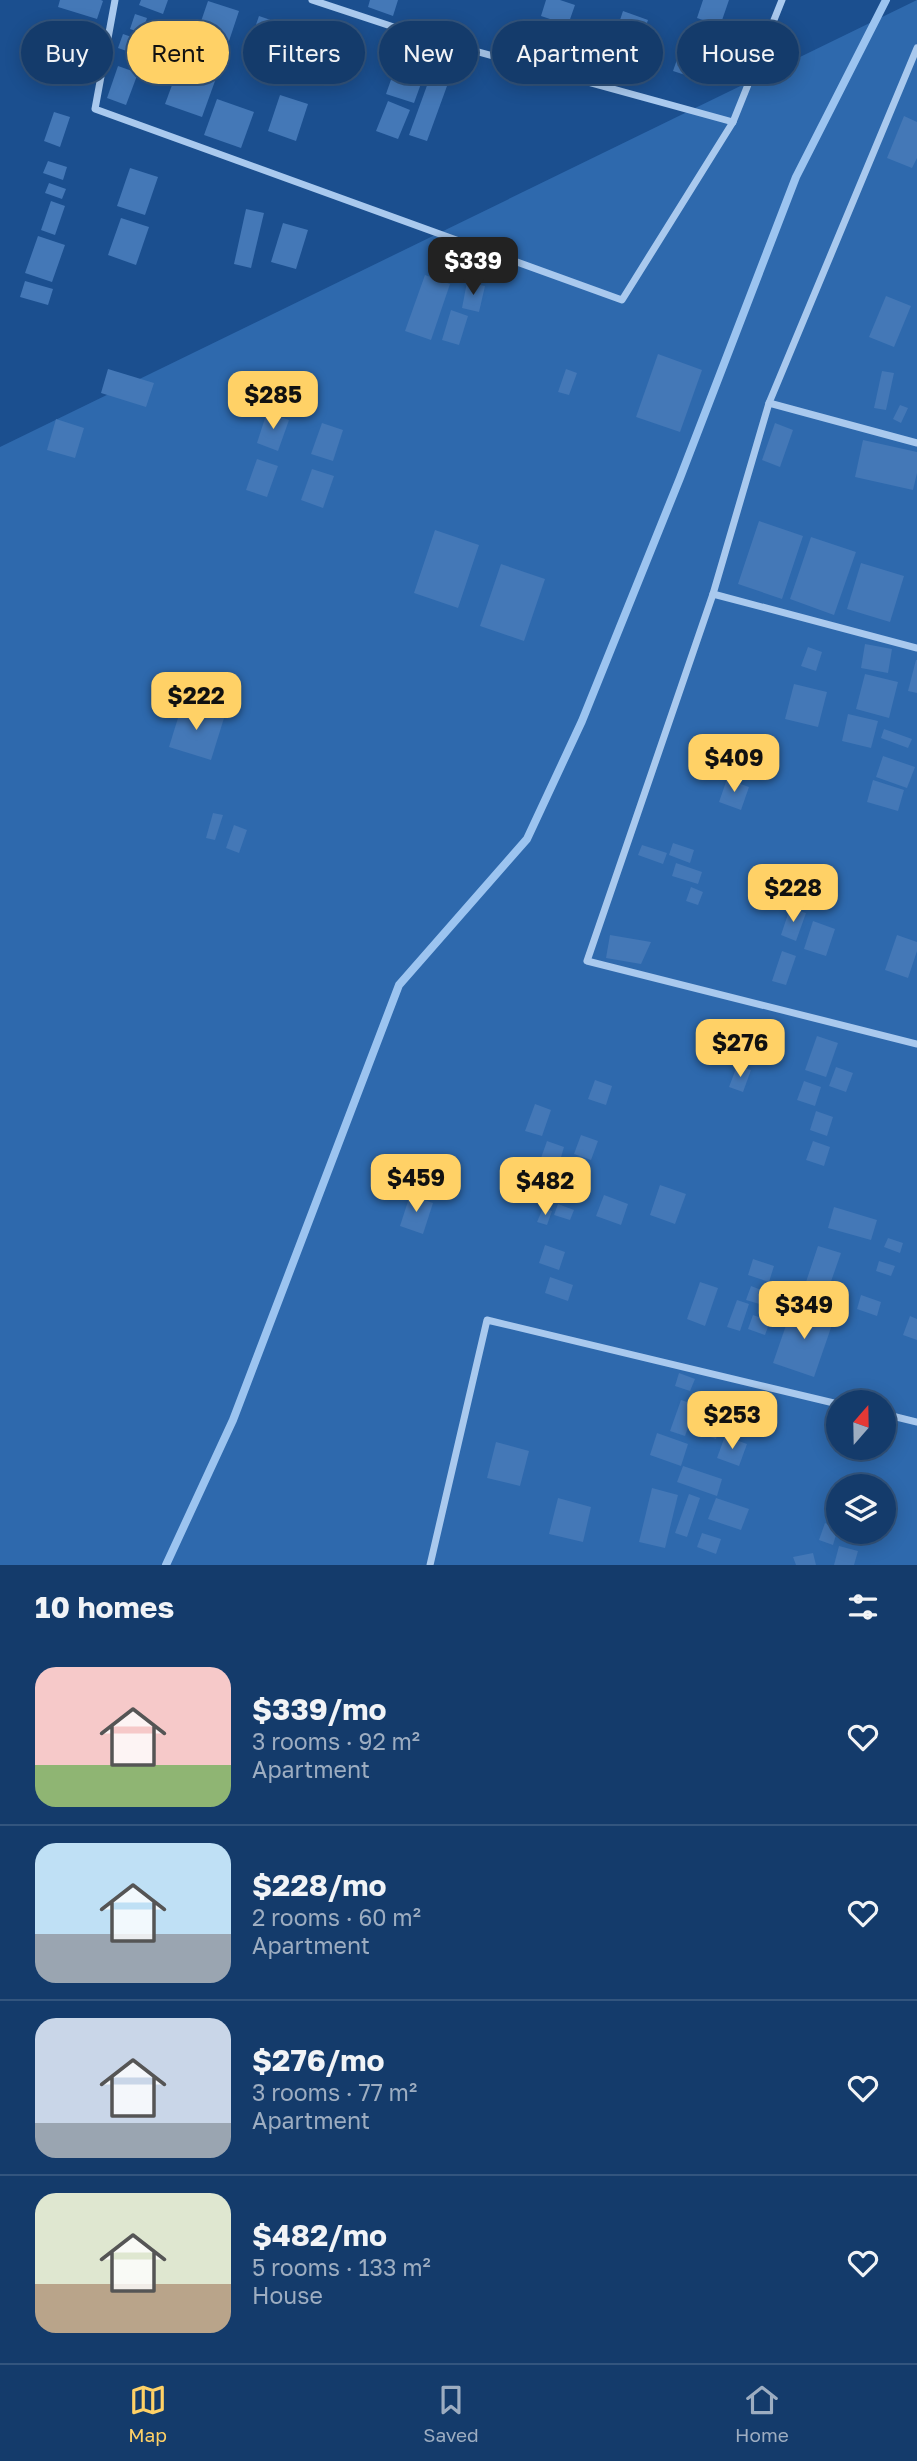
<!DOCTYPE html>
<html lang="en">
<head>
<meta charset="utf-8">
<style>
	body { margin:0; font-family:"Golos Text",sans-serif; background:#214673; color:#f1f3f6; height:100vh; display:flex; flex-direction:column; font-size:26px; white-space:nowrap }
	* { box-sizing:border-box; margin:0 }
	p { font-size:23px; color:#9dadc1 }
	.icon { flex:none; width:38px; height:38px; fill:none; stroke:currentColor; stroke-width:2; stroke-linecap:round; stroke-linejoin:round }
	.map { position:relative; height:1565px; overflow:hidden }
	.sheet { display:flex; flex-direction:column; background:#143b6b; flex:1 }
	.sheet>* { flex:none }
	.guide { position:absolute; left:21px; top:21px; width:875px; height:63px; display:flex; gap:14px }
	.needle { width:46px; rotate:20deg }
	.tools { position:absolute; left:826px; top:1390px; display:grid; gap:14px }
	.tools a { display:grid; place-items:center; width:70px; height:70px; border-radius:50%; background:#143b6b; box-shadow:0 4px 18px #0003,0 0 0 2px #33557e; font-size:35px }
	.price { position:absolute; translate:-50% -60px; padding:0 16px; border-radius:14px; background:#ffd166; color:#111; font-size:23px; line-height:46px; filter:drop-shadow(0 2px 4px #0008) }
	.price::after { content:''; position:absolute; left:50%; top:42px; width:21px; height:16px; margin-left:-10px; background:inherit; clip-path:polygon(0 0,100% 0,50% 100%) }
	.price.selected { background:#222; color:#fff }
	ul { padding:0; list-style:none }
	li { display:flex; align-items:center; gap:21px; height:175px; padding:0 35px }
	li+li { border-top:2px solid #33557e }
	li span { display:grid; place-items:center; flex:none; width:196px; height:140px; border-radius:21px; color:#555 }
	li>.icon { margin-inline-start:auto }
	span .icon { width:84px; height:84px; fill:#fffc; stroke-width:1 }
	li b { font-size:30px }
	h2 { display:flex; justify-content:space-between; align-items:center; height:84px; padding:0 35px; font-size:30px }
	.pill { padding:0 24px; border-radius:32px; background:#143b6b; box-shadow:0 4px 18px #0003,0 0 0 2px #33557e; font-size:24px; line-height:63px }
	.pill.selected { background:#ffd166; color:#111 }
	.menu { display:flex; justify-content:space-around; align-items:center; height:98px; border-top:2px solid #33557e; background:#143b6b; font-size:19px; color:#9dadc1 }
	.menu a { display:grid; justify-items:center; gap:4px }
	.menu .selected { color:#ffd166 }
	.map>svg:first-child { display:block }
	.green { fill:#2e69ad; fill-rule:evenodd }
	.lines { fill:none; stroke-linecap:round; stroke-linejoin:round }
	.stream { stroke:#9cc4f0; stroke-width:8 }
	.building { fill:#4478b7 }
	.minor { stroke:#a9c9ee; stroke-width:7 }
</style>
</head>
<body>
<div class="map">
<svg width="917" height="1565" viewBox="0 0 917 1565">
	<rect width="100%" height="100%" fill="#1b4f8f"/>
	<!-- green -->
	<path class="green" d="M917,0V1565H0V447ZM838,1402H884V1447H838ZM838,1486H884V1531H838Z"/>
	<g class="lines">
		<!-- stream -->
		<path class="stream" d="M166,1565L233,1420L399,985L527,839L582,721L680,478L796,177L886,0"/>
	</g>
	<!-- building -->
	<g class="building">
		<path d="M60,0H101L103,1L97,19L58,7Z"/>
		<path d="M141,0H168L163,14L139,5Z"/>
		<path d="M370,0H398L393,16L368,7Z"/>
		<path d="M546,0H560L575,5L568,25L541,16Z"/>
		<path d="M703,0H729L720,26L697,18Z"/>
		<path d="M208,1L239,11L228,44L197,33Z"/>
		<path d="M623,11L648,20L638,49L613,41Z"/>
		<path d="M135,14L147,18L142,33L130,29Z"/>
		<path d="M259,16L297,29L288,55L250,42Z"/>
		<path d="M123,34L149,43L144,57L118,48Z"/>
		<path d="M686,34L722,46L710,83L673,71Z"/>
		<path d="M399,57L427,67L414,103L386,94Z"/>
		<path d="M118,66L138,73L126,105L107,98Z"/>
		<path d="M178,69L215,81L202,117L165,104Z"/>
		<path d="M429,80L447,86L427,141L409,135Z"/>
		<path d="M280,95L308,104L296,141L268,131Z"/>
		<path d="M217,99L254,112L241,148L204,135Z"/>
		<path d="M388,101L410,110L398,139L376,131Z"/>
		<path d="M54,112L70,117L60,147L44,141Z"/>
		<path d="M904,116L917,122V158L912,168L887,158Z"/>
		<path d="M48,161L67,167L63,180L43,173Z"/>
		<path d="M130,168L158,177L145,215L117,206Z"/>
		<path d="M49,183L66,189L62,199L45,193Z"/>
		<path d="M51,201L65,206L55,235L41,230Z"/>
		<path d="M246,209L264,213L251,268L234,264Z"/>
		<path d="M121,218L149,227L136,265L108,255Z"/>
		<path d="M283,223L308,230L296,269L271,262Z"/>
		<path d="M38,236L65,245L52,282L25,273Z"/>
		<path d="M425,275L450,284L431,340L405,331Z"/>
		<path d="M25,281L53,289L48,305L20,297Z"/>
		<path d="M467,282L485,286L479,312L462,308Z"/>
		<path d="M886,296L911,306L894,347L869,337Z"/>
		<path d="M451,310L468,316L459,345L442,340Z"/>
		<path d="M658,354L702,370L680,432L636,417Z"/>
		<path d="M108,369L154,383L146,407L101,393Z"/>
		<path d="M566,369L577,373L569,395L558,392Z"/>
		<path d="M882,371L894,373L886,410L874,408Z"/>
		<path d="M900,405L908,408L901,423L893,419Z"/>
		<path d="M267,412L289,420L278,451L257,443Z"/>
		<path d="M56,419L84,428L75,458L47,450Z"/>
		<path d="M322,423L343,430L333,461L311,454Z"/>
		<path d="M775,423L793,430L780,467L762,460Z"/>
		<path d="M863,440L917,452V473L913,490L855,477Z"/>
		<path d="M257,459L278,466L267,497L246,490Z"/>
		<path d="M312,469L334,476L323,508L301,500Z"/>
		<path d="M759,521L803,536L782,599L738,584Z"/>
		<path d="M435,530L479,545L458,608L414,593Z"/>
		<path d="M811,537L856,552L834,615L790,599Z"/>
		<path d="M861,563L904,576L890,622L847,609Z"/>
		<path d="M501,564L545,579L524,641L480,626Z"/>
		<path d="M865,644L892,649L888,673L861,668Z"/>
		<path d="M808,647L822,652L816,671L801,666Z"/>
		<path d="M916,660H917V693L908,691Z"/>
		<path d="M865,674L898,682L889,718L856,709Z"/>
		<path d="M794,684L827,692L818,727L785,719Z"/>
		<path d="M182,705L224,718L211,760L169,747Z"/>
		<path d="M848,714L878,721L871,748L842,741Z"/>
		<path d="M884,729L912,739L908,748L881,738Z"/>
		<path d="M883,756L915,767L907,788L876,777Z"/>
		<path d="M727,779L749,787L741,810L719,802Z"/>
		<path d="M873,780L904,790L898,811L867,802Z"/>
		<path d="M213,813L223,815L215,840L206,838Z"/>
		<path d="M234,825L247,830L239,853L226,848Z"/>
		<path d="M673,843L694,850L690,863L669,855Z"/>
		<path d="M642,845L667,853L663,864L638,855Z"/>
		<path d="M676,863L702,872L698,884L672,876Z"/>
		<path d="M691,887L703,892L698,905L686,901Z"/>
		<path d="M790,908L806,913L796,941L781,935Z"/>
		<path d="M813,921L835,929L826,956L804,949Z"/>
		<path d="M610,935L651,942L641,964L606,958Z"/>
		<path d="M897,935L917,942V951L908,978L885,970Z"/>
		<path d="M782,951L796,956L786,985L772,981Z"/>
		<path d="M752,1020L773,1027L767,1044L745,1037Z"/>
		<path d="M817,1036L838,1043L826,1077L805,1070Z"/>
		<path d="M737,1066L751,1070L743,1092L729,1087Z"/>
		<path d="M836,1067L853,1073L846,1092L829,1086Z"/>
		<path d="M595,1080L612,1086L606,1105L588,1099Z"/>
		<path d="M804,1081L821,1087L815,1106L797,1100Z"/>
		<path d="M535,1104L551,1110L542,1136L525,1131Z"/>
		<path d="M816,1111L833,1117L827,1136L810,1130Z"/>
		<path d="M581,1135L598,1141L591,1160L574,1154Z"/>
		<path d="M547,1141L564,1147L559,1164L541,1158Z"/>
		<path d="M813,1141L830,1147L824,1166L806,1160Z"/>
		<path d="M558,1173L577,1179L569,1200L551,1194Z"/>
		<path d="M660,1185L686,1194L675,1224L650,1215Z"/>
		<path d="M410,1195L433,1203L423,1234L400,1226Z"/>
		<path d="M604,1195L628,1204L621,1225L596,1216Z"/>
		<path d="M558,1204L574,1210L570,1220L554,1215Z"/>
		<path d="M834,1207L877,1220L871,1240L828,1228Z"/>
		<path d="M543,1208L552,1211L547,1225L537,1222Z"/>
		<path d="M888,1238L903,1243L900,1253L884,1247Z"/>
		<path d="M545,1245L565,1252L559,1270L539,1263Z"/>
		<path d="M818,1246L841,1253L828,1290L806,1282Z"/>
		<path d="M753,1259L774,1266L769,1282L748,1275Z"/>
		<path d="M879,1261L895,1266L891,1276L876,1271Z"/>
		<path d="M550,1277L573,1285L568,1301L545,1293Z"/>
		<path d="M700,1282L718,1288L705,1326L687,1319Z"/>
		<path d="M751,1286L767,1292L763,1305L746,1300Z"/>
		<path d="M801,1288L831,1299L828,1309L797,1299Z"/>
		<path d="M861,1295L881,1302L877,1316L857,1309Z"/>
		<path d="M737,1300L749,1304L740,1331L727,1327Z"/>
		<path d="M793,1305L834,1319L814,1377L773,1363Z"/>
		<path d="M753,1315L770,1321L765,1335L748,1329Z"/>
		<path d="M910,1316L917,1319V1340L903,1335Z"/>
		<path d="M679,1373L695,1379L690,1391L675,1386Z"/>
		<path d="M681,1400L696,1405L685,1436L670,1431Z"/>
		<path d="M704,1404L725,1411L716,1439L694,1431Z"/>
		<path d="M657,1433L688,1444L681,1466L650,1455Z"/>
		<path d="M725,1436L747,1444L739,1466L717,1458Z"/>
		<path d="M496,1442L529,1451L520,1486L487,1478Z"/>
		<path d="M683,1466L722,1479L717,1496L677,1482Z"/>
		<path d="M652,1488L678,1495L665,1548L639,1542Z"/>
		<path d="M689,1494L700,1498L687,1537L675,1533Z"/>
		<path d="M558,1498L591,1507L583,1542L549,1534Z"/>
		<path d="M716,1498L749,1509L741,1530L708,1519Z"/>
		<path d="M825,1523L838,1528L833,1545L819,1540Z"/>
		<path d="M702,1533L721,1539L716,1554L697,1547Z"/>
		<path d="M839,1546L858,1551L854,1565H834Z"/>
		<path d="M813,1553L816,1565H796L793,1557Z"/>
	</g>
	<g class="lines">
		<!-- minor -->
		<g class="minor">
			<path d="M115,0L95,109L622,300L733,122L782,0"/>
			<path d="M312,0L424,37L733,122"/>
			<path d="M917,48L769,403L713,594L587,961L917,1044"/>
			<path d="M769,403L917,443"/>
			<path d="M713,594L917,648"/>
			<path d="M884,1414L917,1422"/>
			<path d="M430,1565L487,1320L838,1404"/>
		</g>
	</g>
</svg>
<div class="tools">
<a><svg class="needle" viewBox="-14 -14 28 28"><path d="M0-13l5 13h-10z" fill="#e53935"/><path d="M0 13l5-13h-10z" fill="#9dadc1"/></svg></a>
<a><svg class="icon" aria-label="layers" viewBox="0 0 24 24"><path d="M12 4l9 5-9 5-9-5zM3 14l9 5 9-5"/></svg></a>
</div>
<b class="price selected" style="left:473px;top:297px">$339</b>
<b class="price" style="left:273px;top:431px">$285</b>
<b class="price" style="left:196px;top:732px">$222</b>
<b class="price" style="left:734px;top:794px">$409</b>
<b class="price" style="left:793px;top:924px">$228</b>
<b class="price" style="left:740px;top:1079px">$276</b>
<b class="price" style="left:416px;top:1214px">$459</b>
<b class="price" style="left:545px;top:1217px">$482</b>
<b class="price" style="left:804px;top:1341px">$349</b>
<b class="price" style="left:732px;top:1451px">$253</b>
<div class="guide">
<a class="pill">Buy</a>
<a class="pill selected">Rent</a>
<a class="pill">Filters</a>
<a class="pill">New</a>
<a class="pill">Apartment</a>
<a class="pill">House</a>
</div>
</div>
<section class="sheet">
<h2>10 homes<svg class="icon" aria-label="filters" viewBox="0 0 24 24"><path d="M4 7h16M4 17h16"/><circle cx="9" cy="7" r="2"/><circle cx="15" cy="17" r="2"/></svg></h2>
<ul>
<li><span style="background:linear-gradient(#f6c9c9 70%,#8fb573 0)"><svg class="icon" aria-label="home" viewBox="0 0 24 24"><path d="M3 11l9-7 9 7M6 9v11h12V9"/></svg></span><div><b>$339/mo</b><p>3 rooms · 92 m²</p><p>Apartment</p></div><svg class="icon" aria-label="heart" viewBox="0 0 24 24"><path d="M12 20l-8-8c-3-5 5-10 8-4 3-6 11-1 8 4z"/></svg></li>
<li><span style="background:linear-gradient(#bfe0f5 65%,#9aa5b1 0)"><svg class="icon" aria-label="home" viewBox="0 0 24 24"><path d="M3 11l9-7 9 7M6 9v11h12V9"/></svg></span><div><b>$228/mo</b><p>2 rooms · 60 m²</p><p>Apartment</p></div><svg class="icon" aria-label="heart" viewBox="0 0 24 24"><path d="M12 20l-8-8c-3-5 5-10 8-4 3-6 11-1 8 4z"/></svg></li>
<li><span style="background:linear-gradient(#c9d6e8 75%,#9aa5b1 0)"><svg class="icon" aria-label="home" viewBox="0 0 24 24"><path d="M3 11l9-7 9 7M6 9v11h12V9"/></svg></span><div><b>$276/mo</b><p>3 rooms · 77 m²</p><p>Apartment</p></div><svg class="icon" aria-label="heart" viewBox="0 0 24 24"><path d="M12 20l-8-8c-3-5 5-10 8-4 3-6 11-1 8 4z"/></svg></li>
<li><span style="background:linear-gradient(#dfe7d0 65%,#b9a48a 0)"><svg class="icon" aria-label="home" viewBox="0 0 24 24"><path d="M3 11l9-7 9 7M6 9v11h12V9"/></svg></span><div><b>$482/mo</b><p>5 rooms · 133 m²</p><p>House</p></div><svg class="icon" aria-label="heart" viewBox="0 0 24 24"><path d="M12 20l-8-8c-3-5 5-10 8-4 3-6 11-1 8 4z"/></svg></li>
</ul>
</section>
<nav class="menu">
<a class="selected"><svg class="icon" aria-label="map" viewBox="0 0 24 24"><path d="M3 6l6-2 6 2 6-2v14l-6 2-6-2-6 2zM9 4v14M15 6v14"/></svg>Map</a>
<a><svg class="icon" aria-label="saved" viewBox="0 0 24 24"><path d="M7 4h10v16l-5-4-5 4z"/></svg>Saved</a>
<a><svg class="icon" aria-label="home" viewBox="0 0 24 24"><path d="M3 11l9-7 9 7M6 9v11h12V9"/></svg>Home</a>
</nav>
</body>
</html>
